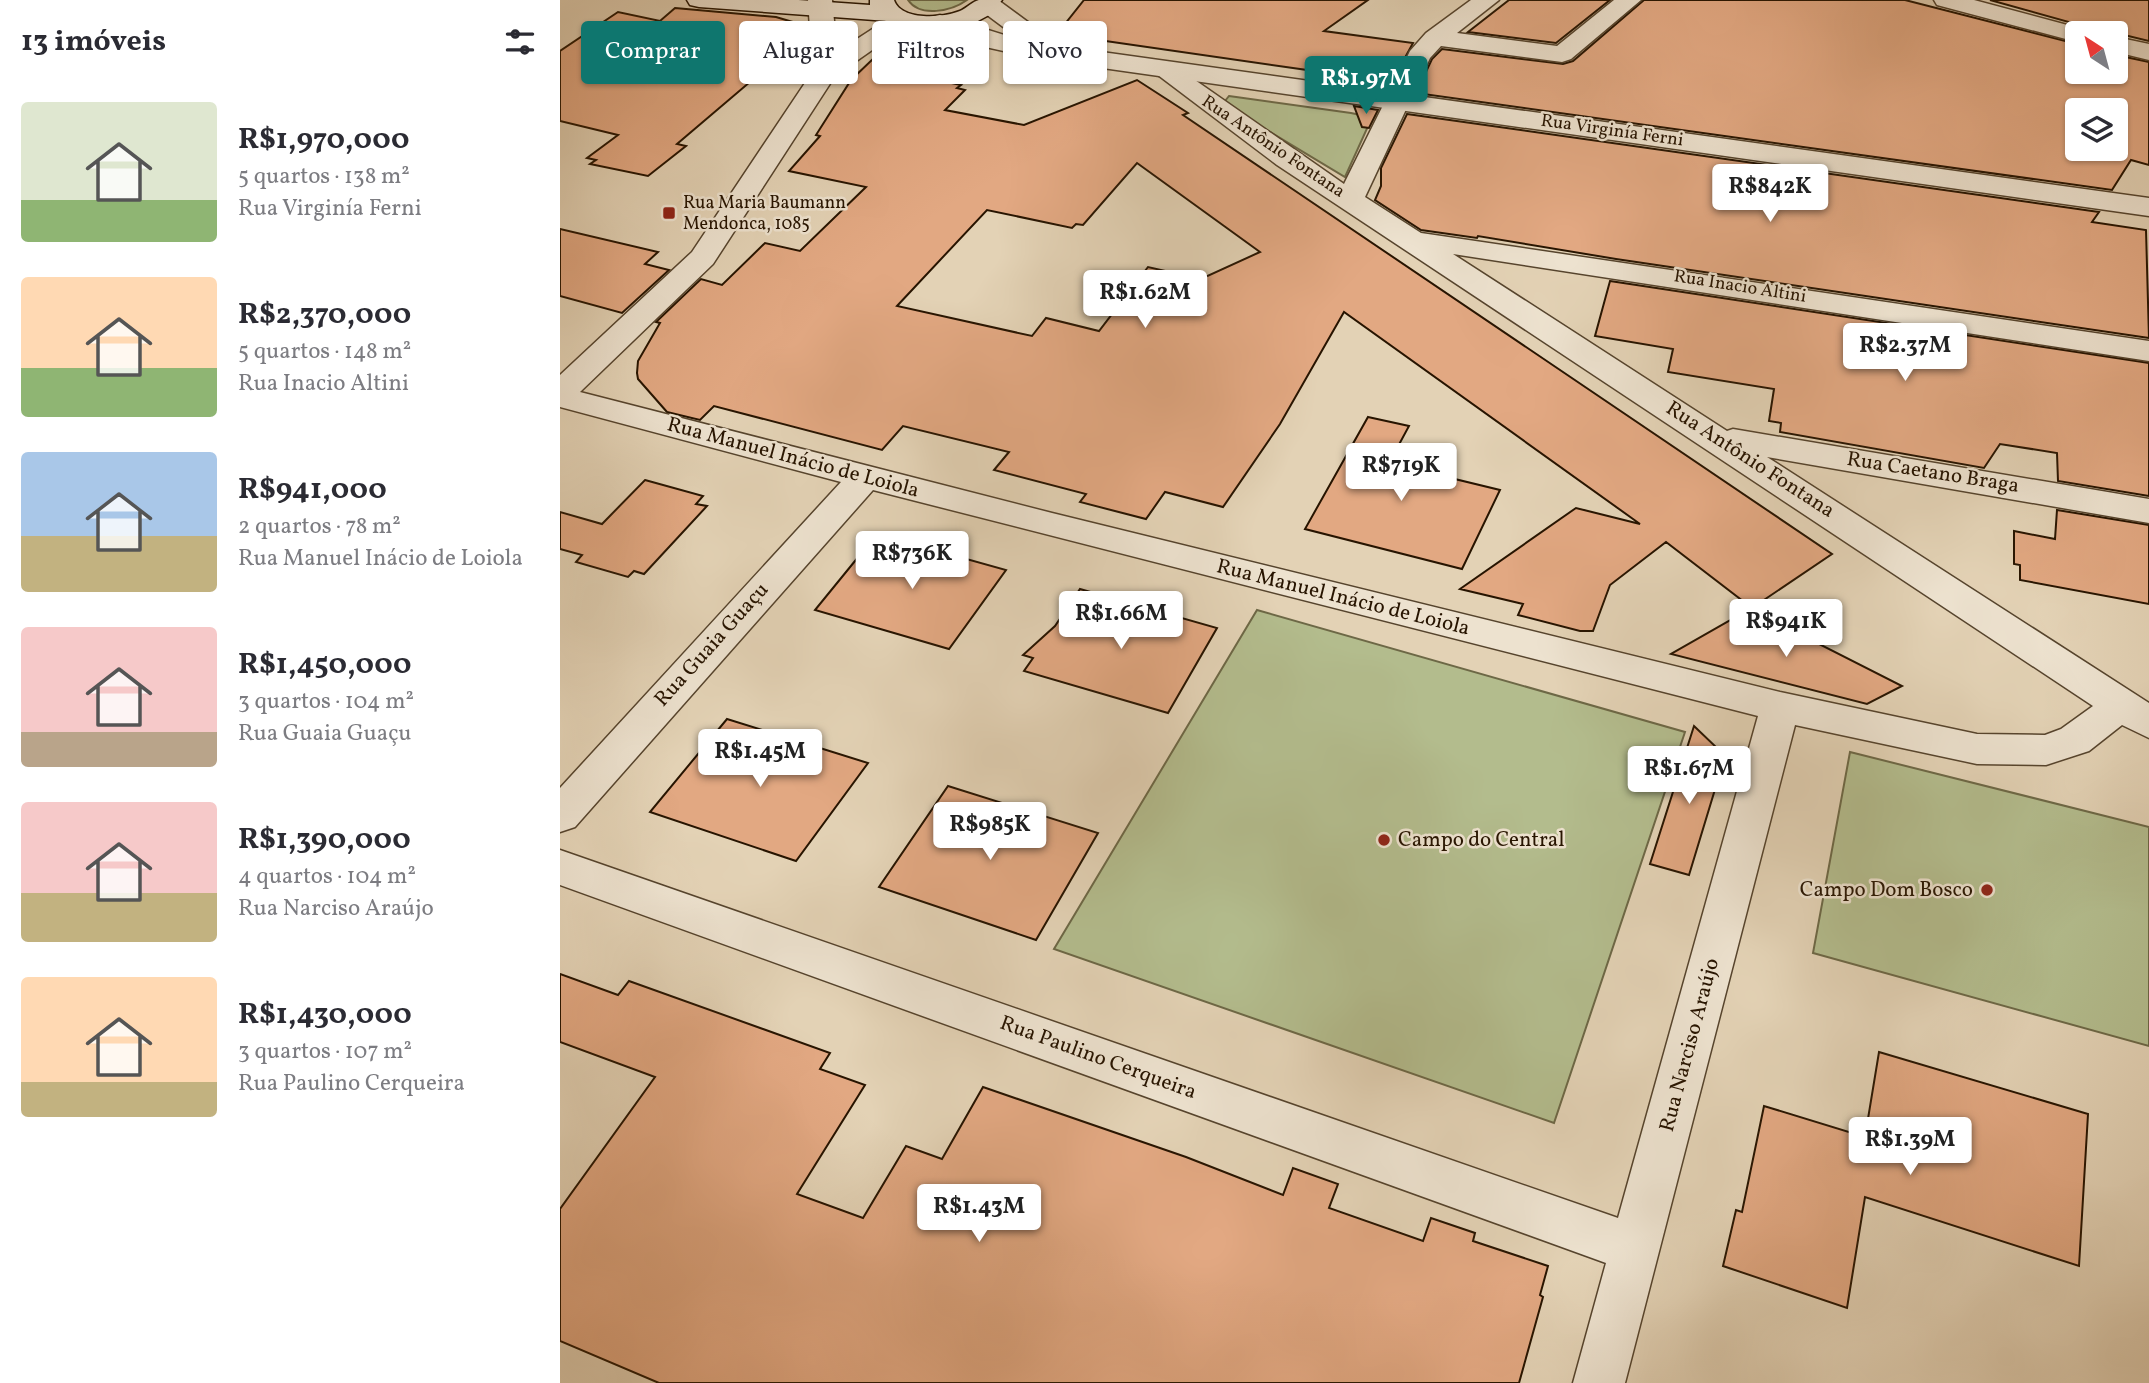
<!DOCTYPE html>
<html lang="pt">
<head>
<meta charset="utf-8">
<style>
	body { margin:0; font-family:Vollkorn,serif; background:#f7f7f7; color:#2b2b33; height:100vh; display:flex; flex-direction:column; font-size:26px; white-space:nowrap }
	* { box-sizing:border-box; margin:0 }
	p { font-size:23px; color:#7c7c81 }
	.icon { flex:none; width:38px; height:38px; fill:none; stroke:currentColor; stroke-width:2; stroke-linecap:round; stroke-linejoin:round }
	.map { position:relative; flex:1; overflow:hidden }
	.sheet { display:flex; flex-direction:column; background:#fff; width:560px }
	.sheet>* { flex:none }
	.top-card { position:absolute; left:21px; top:21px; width:665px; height:63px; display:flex; gap:14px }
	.needle { width:46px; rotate:324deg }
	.controls { position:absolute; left:1505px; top:21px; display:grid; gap:14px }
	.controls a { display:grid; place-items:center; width:63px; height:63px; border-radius:7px; background:#fff; box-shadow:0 2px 5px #0004; font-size:35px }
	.price { position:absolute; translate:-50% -60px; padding:0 16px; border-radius:7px; background:#fff; color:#222; font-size:23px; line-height:46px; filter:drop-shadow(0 2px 4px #0008) }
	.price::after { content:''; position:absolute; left:50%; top:42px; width:21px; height:16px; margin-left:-10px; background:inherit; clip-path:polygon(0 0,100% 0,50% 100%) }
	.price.active { background:#0f766e; color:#fff }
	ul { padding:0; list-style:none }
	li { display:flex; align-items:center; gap:21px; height:175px; padding:0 21px }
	li span { display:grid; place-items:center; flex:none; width:196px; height:140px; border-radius:7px; color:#555 }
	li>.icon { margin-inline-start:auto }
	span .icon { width:84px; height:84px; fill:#fffc; stroke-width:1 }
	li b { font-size:30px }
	h2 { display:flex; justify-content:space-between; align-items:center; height:84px; padding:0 21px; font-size:30px }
	.chip { padding:0 24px; border-radius:7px; background:#fff; box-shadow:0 2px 5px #0004; font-size:24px; line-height:63px }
	.chip.active { background:#0f766e; color:#fff }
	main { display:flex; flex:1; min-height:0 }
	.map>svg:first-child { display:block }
	.green { fill:#b3bc8d; stroke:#6d6846; stroke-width:2 }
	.building { fill:#e2a882; stroke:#271400; stroke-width:2; fill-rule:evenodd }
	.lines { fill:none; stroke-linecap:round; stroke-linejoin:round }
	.minor-casing { stroke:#56442d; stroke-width:3 }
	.tertiary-casing { stroke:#56442d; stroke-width:3 }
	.secondary-casing { stroke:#271400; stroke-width:3 }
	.minor { fill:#ede2cf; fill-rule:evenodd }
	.tertiary { fill:#ede2cf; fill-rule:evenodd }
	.secondary { fill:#ede2cf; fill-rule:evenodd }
	.poi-dot { fill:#8f2418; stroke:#ede2cf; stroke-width:2.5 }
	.labels { text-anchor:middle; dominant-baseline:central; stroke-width:5; stroke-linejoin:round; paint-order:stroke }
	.far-street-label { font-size:18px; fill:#271400; stroke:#ede2cf }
	.far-poi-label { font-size:18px; fill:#271400; stroke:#ede2cf; text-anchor:start }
	.street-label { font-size:21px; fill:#271400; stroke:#ede2cf }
	.poi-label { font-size:21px; fill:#271400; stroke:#ede2cf; text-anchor:start }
</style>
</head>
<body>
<main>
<section class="sheet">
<h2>13 imóveis<svg class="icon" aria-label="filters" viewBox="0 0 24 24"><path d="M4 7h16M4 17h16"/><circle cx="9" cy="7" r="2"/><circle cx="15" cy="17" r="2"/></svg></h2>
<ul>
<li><span style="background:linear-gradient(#dfe7d0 70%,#8fb573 0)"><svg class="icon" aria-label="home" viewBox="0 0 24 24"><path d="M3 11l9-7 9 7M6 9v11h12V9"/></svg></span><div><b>R$1,970,000</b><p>5 quartos · 138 m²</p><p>Rua Virginía Ferni</p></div></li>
<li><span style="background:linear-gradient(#ffd9b3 65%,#8fb573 0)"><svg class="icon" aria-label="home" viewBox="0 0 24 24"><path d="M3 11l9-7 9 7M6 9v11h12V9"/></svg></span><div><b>R$2,370,000</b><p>5 quartos · 148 m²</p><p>Rua Inacio Altini</p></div></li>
<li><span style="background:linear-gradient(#a9c7e8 60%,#c2b280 0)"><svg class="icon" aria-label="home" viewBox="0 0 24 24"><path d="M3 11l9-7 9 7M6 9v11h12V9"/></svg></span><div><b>R$941,000</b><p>2 quartos · 78 m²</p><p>Rua Manuel Inácio de Loiola</p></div></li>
<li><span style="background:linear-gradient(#f6c9c9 75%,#b9a48a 0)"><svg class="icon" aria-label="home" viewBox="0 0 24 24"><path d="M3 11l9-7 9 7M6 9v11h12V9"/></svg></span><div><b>R$1,450,000</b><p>3 quartos · 104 m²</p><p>Rua Guaia Guaçu</p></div></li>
<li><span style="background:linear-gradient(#f6c9c9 65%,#c2b280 0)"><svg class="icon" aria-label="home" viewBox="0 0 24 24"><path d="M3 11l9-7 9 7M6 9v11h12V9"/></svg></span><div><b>R$1,390,000</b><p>4 quartos · 104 m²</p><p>Rua Narciso Araújo</p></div></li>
<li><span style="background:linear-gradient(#ffd9b3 75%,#c2b280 0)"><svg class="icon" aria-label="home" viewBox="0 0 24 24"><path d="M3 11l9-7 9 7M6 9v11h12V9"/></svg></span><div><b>R$1,430,000</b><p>3 quartos · 107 m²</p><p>Rua Paulino Cerqueira</p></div></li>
</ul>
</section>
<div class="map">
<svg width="1589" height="1383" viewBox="0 0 1589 1383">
	<rect width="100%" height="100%" fill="#e3d2b5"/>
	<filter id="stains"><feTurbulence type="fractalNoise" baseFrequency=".00286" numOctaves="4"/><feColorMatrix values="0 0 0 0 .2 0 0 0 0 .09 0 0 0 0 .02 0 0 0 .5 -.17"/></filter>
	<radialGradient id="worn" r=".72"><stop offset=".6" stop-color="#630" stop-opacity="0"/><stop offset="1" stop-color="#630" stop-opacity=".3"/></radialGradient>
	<!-- green -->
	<g class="green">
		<path d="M348,0H407C392,11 360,18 348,0Z"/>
		<path d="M669,96L791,113L805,116L810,122L785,177L665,105V101Z"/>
		<path d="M697,610L1125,732L994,1123L494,949Z"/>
		<path d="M1290,752L1589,827V1046L1253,953Z"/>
	</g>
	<!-- building -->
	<g class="building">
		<path d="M524,0H808L764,31L853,43L828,89L785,83L782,75L497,34Z"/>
		<path d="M949,0H1050L996,43L908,32Z"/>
		<path d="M1084,0H1345L1517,44V72H1556V55L1589,62V165L1571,160L1552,190L856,93L872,59L882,49L1003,64L1013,61ZM1517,110H1556V149H1517Z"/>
		<path d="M1430,0H1589V41L1556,33H1531L1527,27Z"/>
		<path d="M115,8L216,17L243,25L234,34L244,36L117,144L126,146L88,176L30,164L36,160L27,158L58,135L0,121V51L58,12L100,21Z"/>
		<path d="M338,52L408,64L382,81L401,85L397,88L405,90L385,110L464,125L577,80L628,113L623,115L1272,554L1192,608L1106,542L1050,585L1033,631H1020L958,615L963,604L900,589L1016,508L1080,524L784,312L720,424L663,507L605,492L586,519L520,502L526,494L434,470L449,452L343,426L322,450L154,406L140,420L107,412L78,379L77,373L78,361L100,323L96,322L141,279L162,285L205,243L240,251L306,187L229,171L260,136L256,135L291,80L316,56L330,59ZM577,163L700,252L641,279L588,267L539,331L486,318L472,336L337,306L427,210L512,228L516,224L523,225Z"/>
		<path d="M794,106L818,110L809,128L802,127Z"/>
		<path d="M847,114L1539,212L1532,222L1586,230L1589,338L1056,259L918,236L917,238L861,230L815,200L821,186V168Z"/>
		<path d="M0,229L98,252L85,264L109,270L62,313L0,296Z"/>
		<path d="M1050,281L1589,363V496L1498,481L1497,453L1440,444L1424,468L1220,432L1221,423L1209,421L1214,389L1108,372L1113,349L1035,336Z"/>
		<path d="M808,417L849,426L829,463L940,490L902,569L745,529Z"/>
		<path d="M85,480L143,496L136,504L147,506L84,574L74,571L68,577L16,562L22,555L0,549V512L42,524Z"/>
		<path d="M1497,510L1589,525V604L1460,580V565L1454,564V531L1495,539Z"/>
		<path d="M317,534L446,570L389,649L255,610Z"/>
		<path d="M520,589L657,628L608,713L464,671L473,658L463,655L495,626Z"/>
		<path d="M1190,609L1212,620L1342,686L1307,704L1111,654Z"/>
		<path d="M167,719L308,763L236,861L90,812Z"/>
		<path d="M1134,726L1157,748L1163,763L1129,875L1090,864Z"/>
		<path d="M388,786L538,833L476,940L319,887Z"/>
		<path d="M0,974L58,995L69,981L270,1053L260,1069L305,1085L237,1194L303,1218L346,1146L382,1159L423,1087L626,1157L723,1195L733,1168L778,1184L769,1208L863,1241L871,1218L915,1233L913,1241L988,1266L980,1295L983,1297L959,1383H99L0,1341V1209L95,1077L0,1042Z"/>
		<path d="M1319,1052L1528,1114L1519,1266L1305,1197L1287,1308L1163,1266L1176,1210L1182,1212L1204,1106L1305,1137Z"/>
	</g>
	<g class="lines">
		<defs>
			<g id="minor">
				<path d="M248,0H272L277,52L334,15H352L355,20L275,76L153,264L20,392L492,513L1220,692L1417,734L1485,735L1501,729L1533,706L717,165L590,69L594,64H612L784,184L850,51L866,33L911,0H939L897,33L997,46L1054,0H1081L1011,59L1002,62L881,46L870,58L805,197L861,233L1589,341V361L893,254L1167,431L1173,429L1589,499V523L1207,457L1589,703V738L1562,725L1529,751L1486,765L1417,764L1235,725L1065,1383H1013L1046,1263L0,885V850L1058,1218L1198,716L313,490L15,827L0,832V788L281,482L0,407V375L132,252L253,71Z"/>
				<path d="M1374,0H1414L1526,30L1528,33H1517V42L1377,5Z"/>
				<path d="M1556,37L1589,44V60L1556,52Z"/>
			</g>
			<path id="tertiary" d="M419,0H438L472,25L504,40L506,47L1589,198V216L479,59L421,46L371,27L368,22L371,17L380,15L470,43L454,35L419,9L416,4Z"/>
			<path id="secondary" d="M127,0H238L310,5V0H334C341,21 383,18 400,11C407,8 413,1 419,0C427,0 435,0 442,0L429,15L416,22L377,31L361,30L328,21L139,7L130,5Z"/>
		</defs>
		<!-- minor casing -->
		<use href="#minor" class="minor-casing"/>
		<!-- tertiary casing -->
		<use href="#tertiary" class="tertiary-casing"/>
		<!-- secondary casing -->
		<use href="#secondary" class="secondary-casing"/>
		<!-- minor -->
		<use href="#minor" class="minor"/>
		<!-- tertiary -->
		<use href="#tertiary" class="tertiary"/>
		<!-- secondary -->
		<use href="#secondary" class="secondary"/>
	</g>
	<!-- markers -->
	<g class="poi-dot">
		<rect x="102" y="206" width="14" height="14" rx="3.5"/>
		<circle cx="824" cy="840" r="7"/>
		<circle cx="1427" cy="890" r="7"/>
	</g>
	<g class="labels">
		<!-- far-street labels -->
		<g class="far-street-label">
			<text transform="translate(1052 131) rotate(8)">Rua Virginía Ferni</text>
			<text transform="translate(713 147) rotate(34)">Rua Antônio Fontana</text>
			<text transform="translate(1180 287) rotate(9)">Rua Inacio Altini</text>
		</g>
		<!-- far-poi labels -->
		<g class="far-poi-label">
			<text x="123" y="203">Rua Maria Baumann<tspan x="123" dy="21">Mendonca, 1085</tspan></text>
		</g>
		<!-- street labels -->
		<g class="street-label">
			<text transform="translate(233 458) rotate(15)">Rua Manuel Inácio de Loiola</text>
			<text transform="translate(1190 460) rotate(33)">Rua Antônio Fontana</text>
			<text transform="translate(1373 473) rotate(9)">Rua Caetano Braga</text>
			<text transform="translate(783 598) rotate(14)">Rua Manuel Inácio de Loiola</text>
			<text transform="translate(152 645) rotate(-48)">Rua Guaia Guaçu</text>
			<text transform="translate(1130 1045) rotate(-75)">Rua Narciso Araújo</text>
			<text transform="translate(538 1058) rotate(20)">Rua Paulino Cerqueira</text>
		</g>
		<!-- poi labels -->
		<g class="poi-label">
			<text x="838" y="840">Campo do Central</text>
			<text x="1413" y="890" text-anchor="end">Campo Dom Bosco</text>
		</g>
	</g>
	<rect width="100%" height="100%" filter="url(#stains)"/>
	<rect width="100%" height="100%" fill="url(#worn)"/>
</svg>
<div class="controls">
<a><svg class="needle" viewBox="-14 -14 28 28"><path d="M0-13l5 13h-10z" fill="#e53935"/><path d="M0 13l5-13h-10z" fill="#7c7c81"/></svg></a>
<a><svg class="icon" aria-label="layers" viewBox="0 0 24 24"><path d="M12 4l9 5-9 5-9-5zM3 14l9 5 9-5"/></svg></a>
</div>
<b class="price active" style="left:806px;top:116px">R$1.97M</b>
<b class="price" style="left:1210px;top:224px">R$842K</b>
<b class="price" style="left:585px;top:330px">R$1.62M</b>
<b class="price" style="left:1345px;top:383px">R$2.37M</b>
<b class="price" style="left:841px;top:503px">R$719K</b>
<b class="price" style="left:352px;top:591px">R$736K</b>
<b class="price" style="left:561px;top:651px">R$1.66M</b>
<b class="price" style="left:1226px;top:659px">R$941K</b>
<b class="price" style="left:200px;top:789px">R$1.45M</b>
<b class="price" style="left:1129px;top:806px">R$1.67M</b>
<b class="price" style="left:430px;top:862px">R$985K</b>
<b class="price" style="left:1350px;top:1177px">R$1.39M</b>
<b class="price" style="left:419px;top:1244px">R$1.43M</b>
<div class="top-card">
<a class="chip active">Comprar</a>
<a class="chip">Alugar</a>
<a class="chip">Filtros</a>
<a class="chip">Novo</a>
</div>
</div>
</main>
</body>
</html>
